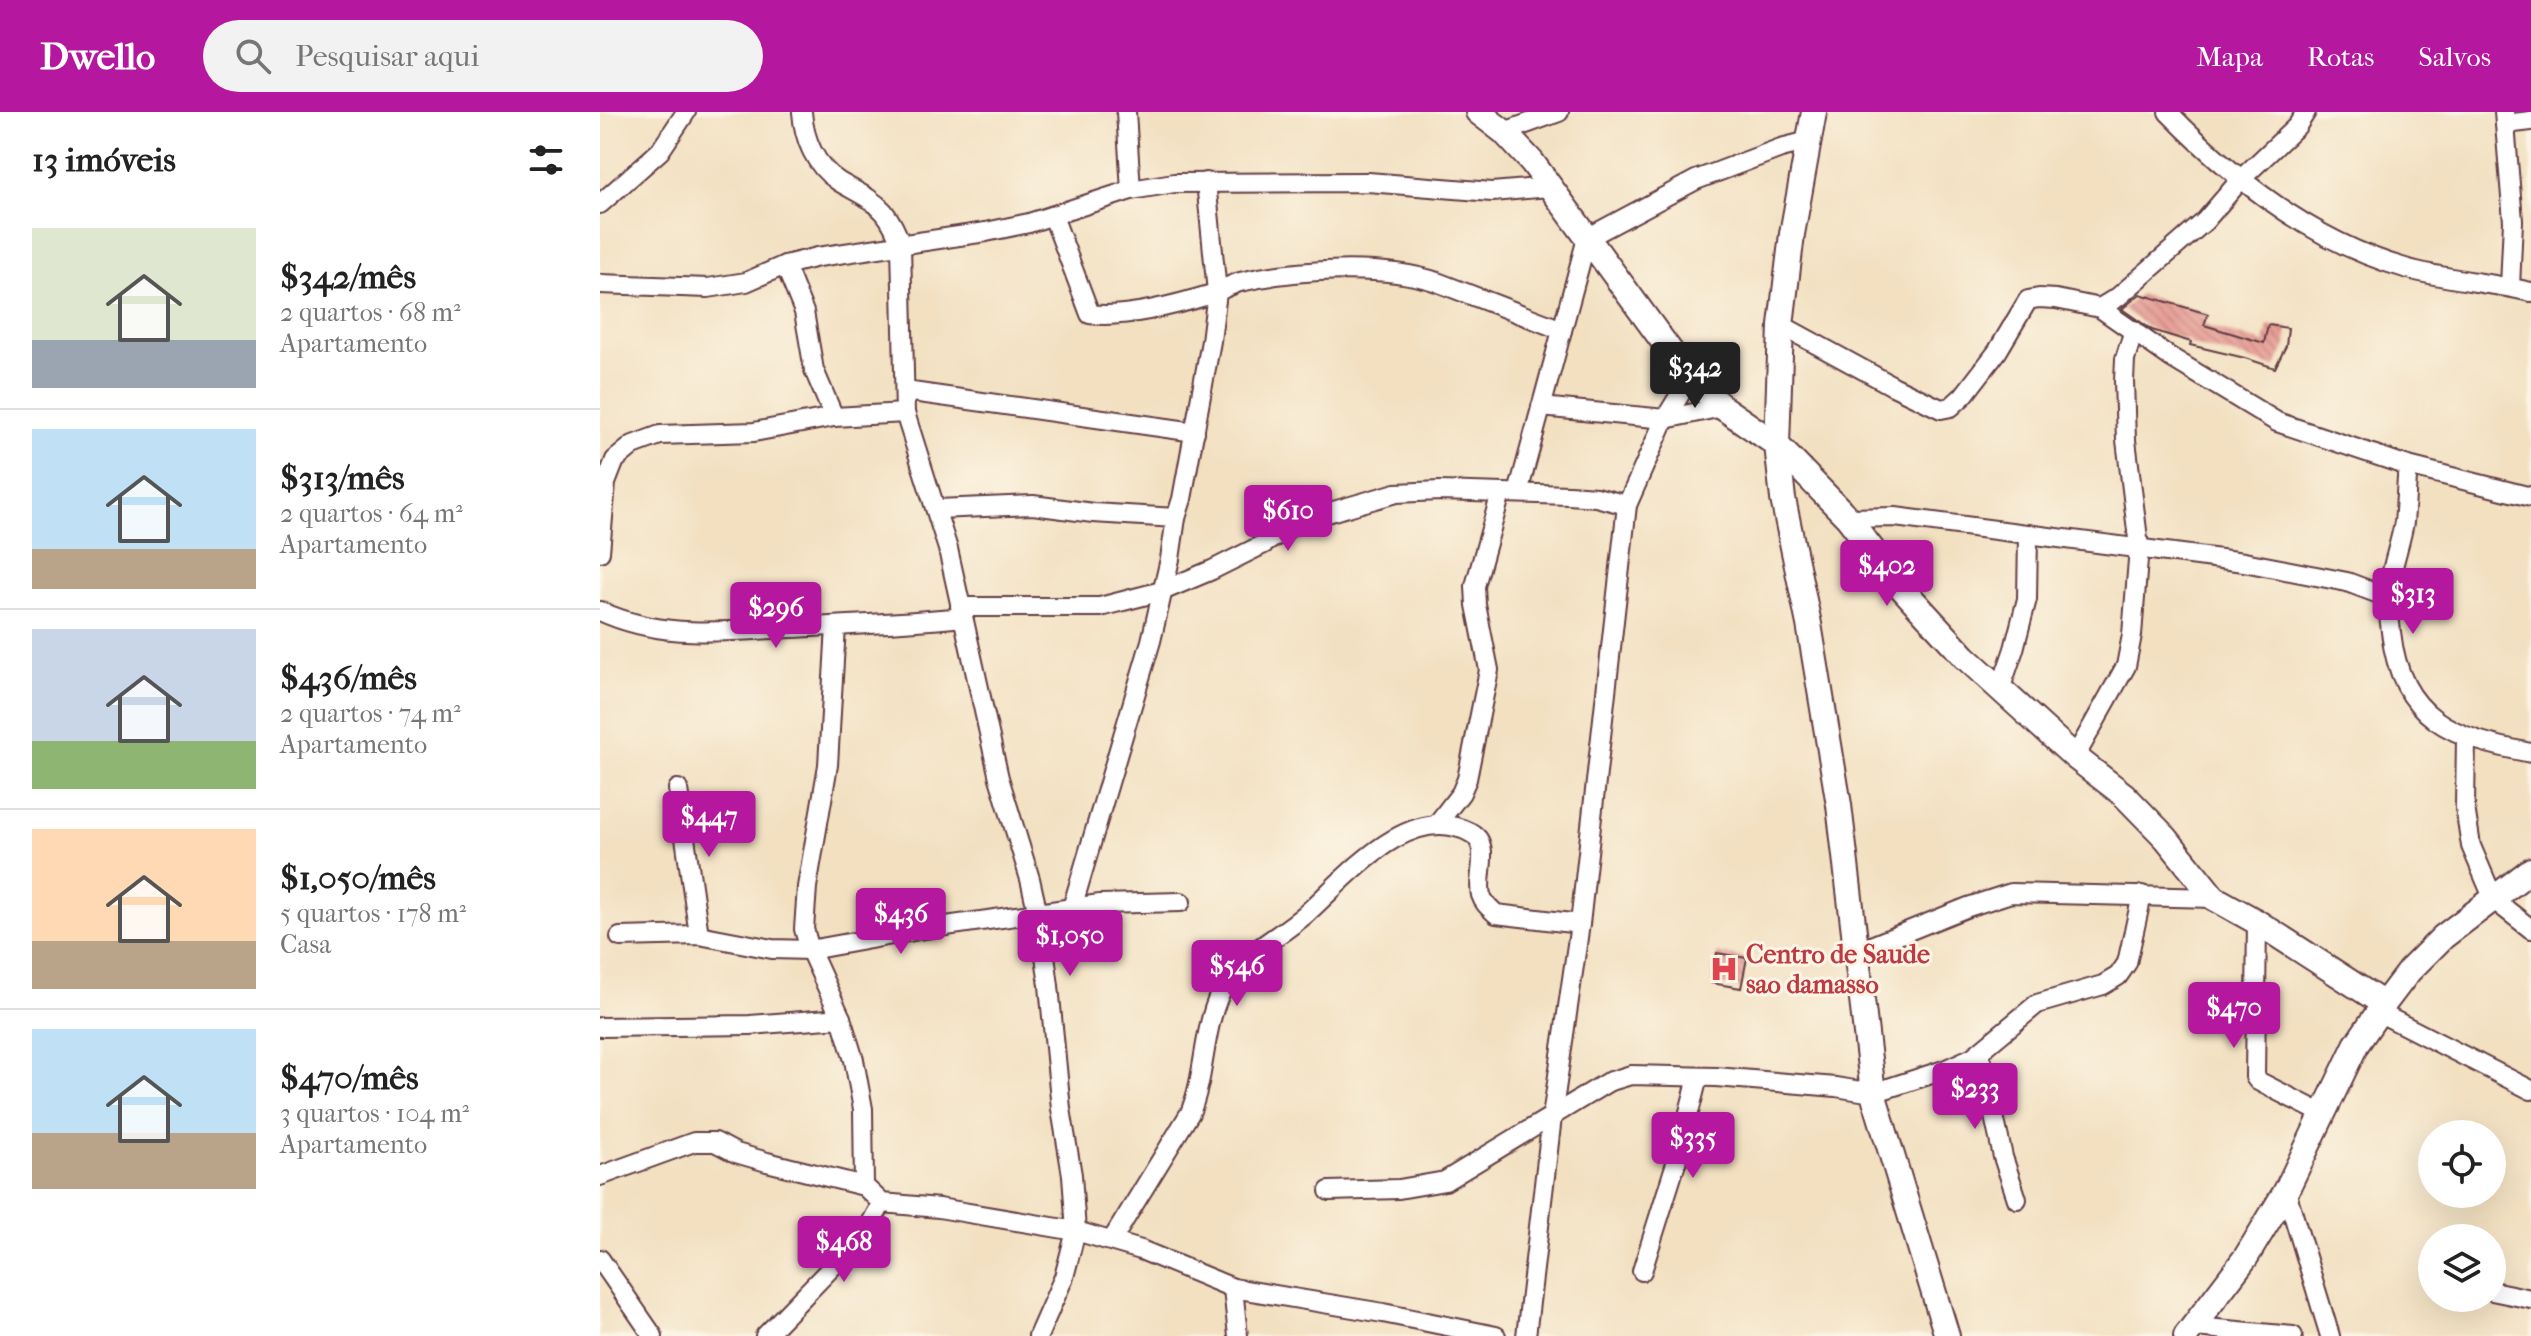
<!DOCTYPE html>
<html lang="pt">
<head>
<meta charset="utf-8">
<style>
	body { margin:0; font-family:"IM FELL French Canon",serif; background:#f2f2f2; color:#222; height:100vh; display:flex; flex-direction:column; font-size:30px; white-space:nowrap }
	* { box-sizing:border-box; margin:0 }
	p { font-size:26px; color:#767676 }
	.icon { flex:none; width:44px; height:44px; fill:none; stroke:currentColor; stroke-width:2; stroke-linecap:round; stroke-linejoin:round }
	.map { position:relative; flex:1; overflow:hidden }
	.details { display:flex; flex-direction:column; background:#fff; width:600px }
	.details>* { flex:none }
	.tools { position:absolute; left:1818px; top:1008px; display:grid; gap:16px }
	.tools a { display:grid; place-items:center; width:88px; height:88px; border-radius:50%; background:#fff; box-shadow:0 8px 32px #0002; font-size:40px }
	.price { position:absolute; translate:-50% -68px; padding:0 18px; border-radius:8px; background:#b5179e; color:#fff; font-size:26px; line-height:52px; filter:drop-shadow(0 2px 4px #0008) }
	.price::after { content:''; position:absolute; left:50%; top:48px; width:24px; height:18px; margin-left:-12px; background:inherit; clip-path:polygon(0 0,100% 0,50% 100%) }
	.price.current { background:#222; color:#fff }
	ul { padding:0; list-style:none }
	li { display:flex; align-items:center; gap:24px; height:200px; padding:0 32px }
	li+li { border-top:2px solid #e0e0e0 }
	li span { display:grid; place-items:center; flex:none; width:224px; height:160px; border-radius:0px; color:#555 }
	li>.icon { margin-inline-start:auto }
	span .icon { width:96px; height:96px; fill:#fffc; stroke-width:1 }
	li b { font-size:34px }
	h2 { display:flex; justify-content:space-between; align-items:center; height:96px; padding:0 32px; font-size:34px }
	header { display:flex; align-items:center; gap:48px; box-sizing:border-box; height:112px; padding:0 40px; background:#b5179e; color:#fff }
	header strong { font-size:38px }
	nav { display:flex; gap:44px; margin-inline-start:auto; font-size:28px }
	.search { width:560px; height:72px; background:#f2f2f2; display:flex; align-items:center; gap:20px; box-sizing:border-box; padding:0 28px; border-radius:44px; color:#767676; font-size:30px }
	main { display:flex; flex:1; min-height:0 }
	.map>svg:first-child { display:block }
	.building { fill:url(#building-back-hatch) }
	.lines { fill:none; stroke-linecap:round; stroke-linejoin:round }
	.minor-casing { stroke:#633c42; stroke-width:22 }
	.tertiary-casing { stroke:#633c42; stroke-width:28 }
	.minor { stroke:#fff; stroke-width:18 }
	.tertiary { stroke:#fff; stroke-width:24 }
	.labels { text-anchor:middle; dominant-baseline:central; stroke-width:6; stroke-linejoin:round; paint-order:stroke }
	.health-label { font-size:26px; font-weight:bold; fill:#be3a42; stroke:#fcf5e5; text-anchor:start }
</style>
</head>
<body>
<header>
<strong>Dwello</strong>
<div class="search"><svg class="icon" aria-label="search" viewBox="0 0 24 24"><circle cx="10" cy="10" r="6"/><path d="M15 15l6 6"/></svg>Pesquisar aqui</div>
<nav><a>Mapa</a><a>Rotas</a><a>Salvos</a></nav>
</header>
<main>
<section class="details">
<h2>13 imóveis<svg class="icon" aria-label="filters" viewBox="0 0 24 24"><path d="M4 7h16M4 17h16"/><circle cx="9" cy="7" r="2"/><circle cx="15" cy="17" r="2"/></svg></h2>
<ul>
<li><span style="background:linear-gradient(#dfe7d0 70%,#9aa5b1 0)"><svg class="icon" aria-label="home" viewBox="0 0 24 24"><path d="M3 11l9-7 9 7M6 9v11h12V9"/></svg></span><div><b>$342/mês</b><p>2 quartos · 68 m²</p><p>Apartamento</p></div></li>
<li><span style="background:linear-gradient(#bfe0f5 75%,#b9a48a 0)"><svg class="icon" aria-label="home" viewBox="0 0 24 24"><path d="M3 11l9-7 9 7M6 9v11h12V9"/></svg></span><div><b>$313/mês</b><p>2 quartos · 64 m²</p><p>Apartamento</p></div></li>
<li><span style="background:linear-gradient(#c9d6e8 70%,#8fb573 0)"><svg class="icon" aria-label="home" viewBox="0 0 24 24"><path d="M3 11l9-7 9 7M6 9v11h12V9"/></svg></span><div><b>$436/mês</b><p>2 quartos · 74 m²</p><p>Apartamento</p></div></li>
<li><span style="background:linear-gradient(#ffd9b3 70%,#b9a48a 0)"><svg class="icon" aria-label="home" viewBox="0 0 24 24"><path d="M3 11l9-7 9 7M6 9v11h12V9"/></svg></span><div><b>$1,050/mês</b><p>5 quartos · 178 m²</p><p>Casa</p></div></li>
<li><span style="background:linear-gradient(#bfe0f5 65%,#b9a48a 0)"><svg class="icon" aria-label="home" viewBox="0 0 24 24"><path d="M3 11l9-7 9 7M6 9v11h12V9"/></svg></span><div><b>$470/mês</b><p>3 quartos · 104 m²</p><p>Apartamento</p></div></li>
</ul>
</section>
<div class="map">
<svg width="1931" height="1224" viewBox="0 0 1931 1224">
	<defs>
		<pattern id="building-back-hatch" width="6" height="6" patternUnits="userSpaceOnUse" patternTransform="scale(2)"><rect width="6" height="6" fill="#e39089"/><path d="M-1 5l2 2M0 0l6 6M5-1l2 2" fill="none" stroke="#ba7570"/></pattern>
	</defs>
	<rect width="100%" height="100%" fill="#fcf5e5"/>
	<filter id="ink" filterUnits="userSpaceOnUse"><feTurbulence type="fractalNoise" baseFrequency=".0125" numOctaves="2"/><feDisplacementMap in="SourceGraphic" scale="16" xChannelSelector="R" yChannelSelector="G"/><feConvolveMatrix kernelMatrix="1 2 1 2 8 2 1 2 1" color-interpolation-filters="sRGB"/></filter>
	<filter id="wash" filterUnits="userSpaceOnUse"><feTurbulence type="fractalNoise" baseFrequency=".006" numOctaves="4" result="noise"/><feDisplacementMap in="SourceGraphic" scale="32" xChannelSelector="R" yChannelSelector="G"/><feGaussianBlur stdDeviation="1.8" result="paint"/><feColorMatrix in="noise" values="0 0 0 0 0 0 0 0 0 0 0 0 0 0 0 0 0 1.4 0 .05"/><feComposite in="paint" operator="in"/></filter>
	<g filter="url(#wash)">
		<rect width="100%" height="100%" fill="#f2e0c1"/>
		<g id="blocks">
			<!-- building -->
			<g class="building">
				<path d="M1540,182L1608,202L1604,213L1664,231L1668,213L1688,216L1686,234L1675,256L1645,246L1590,233L1591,230L1552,218L1522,197Z"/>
				<path d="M1117,841L1147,846L1141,876L1111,871Z"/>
			</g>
		</g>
	</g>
	<g filter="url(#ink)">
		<use href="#blocks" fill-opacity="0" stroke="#633c42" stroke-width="2"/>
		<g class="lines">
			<defs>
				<g id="minor">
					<path d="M202,0C204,27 215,54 238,69C254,79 271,85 284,100C292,110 297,121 301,133L305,301L348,437L399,666L430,767L442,820L449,874L461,997L472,1063L476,1119L464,1165L438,1224"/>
					<path d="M526,0L531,78"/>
					<path d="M1568,0C1634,68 1713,130 1805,156C1846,168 1890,170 1931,180"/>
					<path d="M1904,0L1913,109L1910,175"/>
					<path d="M1905,12L1931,9"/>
					<path d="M904,20L959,0"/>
					<path d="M0,92L60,39L86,0"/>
					<path d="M453,104L490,202C524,207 579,192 612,182C621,178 630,173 640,170C696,157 783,152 837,170L962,218"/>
					<path d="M185,153L204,200L214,258L234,305"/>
					<path d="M0,172L108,176L146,170L185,153L218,145L386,120L429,111L531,78L574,71L768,70L892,80L949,75"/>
					<path d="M1500,196L1518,185L1605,109L1641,67L1697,14L1706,0"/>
					<path d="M1181,213L1293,274L1341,297L1351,295L1364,283L1397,240L1428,188L1439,186L1456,187L1500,196L1570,245L1677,310L1808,354L1931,385"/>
					<path d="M305,279L595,320"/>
					<path d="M941,295L1065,307L1122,295"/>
					<path d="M1808,354C1806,373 1806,392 1804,410C1800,434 1790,458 1788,483C1787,494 1790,508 1791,520C1801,608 1853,626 1931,641"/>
					<path d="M918,381L987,126L1096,68L1181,36L1209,29"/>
					<path d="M337,397L433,393L493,401L576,406"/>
					<path d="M1248,406L1295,405L1644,450L1747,470L1787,485"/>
					<path d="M0,440L6,371L15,348L33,333L60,323L154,320L234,305L305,301"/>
					<path d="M360,495H500L562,479L612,458L664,432L699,409L796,381L840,379L969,383L996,385L1027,393"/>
					<path d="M0,499C63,528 124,519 192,516C249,513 306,511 363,505"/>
					<path d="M236,514L228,653L207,775L204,817L210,838L241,906L254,948L263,997L264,1074"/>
					<path d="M1400,578L1414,537L1427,487L1428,422"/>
					<path d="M1866,626L1865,695L1871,734L1894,788L1931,817"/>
					<path d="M1475,645L1526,554L1532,523L1539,435L1526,328L1524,269L1525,247L1534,218"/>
					<path d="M78,677L99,823"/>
					<path d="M837,712L861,681L867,667L889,558L876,493L875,474L901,381"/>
					<path d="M472,796L551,529L570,447L576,406L582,387L611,229L617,180L606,70"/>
					<path d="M1657,810L1655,965L1658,969L1723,1002"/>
					<path d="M20,825L99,823L172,837L210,838L325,817L500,792L581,790"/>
					<path d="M1256,840L1368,795L1411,781L1614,786"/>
					<path d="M1778,900L1931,978"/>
					<path d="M0,915L150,913L241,906"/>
					<path d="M1380,940L1403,1045L1417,1087"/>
					<path d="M0,1064L94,1030H115L136,1041L167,1050L264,1074L282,1091L339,1096L476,1119L541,1138L633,1176L783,1201L896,1224"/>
					<path d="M729,1079L799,1077L845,1069L1008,970L1031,963L1116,965L1236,975L1273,981L1344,958L1373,945L1437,892L1503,873L1518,864L1527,851L1542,783"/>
					<path d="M1686,1079L1730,1224"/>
					<path d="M512,1128L590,1001C607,960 602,911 625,872C645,839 679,826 707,801C747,765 810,688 871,721C892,732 876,765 881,783C884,792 890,796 896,802L980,812"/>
					<path d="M0,1147L53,1224"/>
					<path d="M1042,1159L1076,1051L1098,965"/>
					<path d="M633,1176L638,1224"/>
					<path d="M1892,1179L1931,1187"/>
					<path d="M1595,1215L1693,1224"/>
					<path d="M165,1224L266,1120L282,1091"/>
					<path d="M926,1224L952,1005L980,812L1027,393L1065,307L1090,266"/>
				</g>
				<g id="tertiary">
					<path d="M878,0L904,20L932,50L1090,266L1122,295L1177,333L1248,406L1300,474L1365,545L1475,645L1524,683L1566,726L1614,786L1657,810L1784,892"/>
					<path d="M1214,0L1192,122L1181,213L1177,333L1183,387L1209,512L1239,693L1273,981L1347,1224"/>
					<path d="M1586,1224L1646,1145L1686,1079L1756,933L1784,892L1809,859L1843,825L1931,758"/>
				</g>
			</defs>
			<!-- minor casing -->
			<use href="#minor" class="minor-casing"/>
			<!-- tertiary casing -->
			<use href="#tertiary" class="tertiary-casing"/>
			<!-- minor -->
			<use href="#minor" class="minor"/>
			<!-- tertiary -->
			<use href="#tertiary" class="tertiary"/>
		</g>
	</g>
	<!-- icons -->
	<defs>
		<symbol id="hospital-bare" viewBox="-9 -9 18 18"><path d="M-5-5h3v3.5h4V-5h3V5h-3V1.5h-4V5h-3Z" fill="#e0444e" stroke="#fcf5e5" stroke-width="2.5" paint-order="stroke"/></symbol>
	</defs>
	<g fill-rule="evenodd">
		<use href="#hospital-bare" x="1104" y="837" width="40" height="40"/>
	</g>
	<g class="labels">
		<!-- health labels -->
		<g class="health-label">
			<text x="1146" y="842">Centro de Saude<tspan x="1146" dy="30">sao damasso</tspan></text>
		</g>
	</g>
</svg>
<div class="tools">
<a><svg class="icon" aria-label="locate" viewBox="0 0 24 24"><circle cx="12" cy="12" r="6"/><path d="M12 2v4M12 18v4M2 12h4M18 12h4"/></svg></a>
<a><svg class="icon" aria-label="layers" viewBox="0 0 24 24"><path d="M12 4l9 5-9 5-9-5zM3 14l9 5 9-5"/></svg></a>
</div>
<b class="price current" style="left:1095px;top:298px">$342</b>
<b class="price" style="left:688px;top:441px">$610</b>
<b class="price" style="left:1287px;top:496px">$402</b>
<b class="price" style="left:1813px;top:524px">$313</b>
<b class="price" style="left:176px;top:538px">$296</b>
<b class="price" style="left:109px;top:747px">$447</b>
<b class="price" style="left:301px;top:844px">$436</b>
<b class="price" style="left:470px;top:866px">$1,050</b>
<b class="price" style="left:637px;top:896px">$546</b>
<b class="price" style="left:1634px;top:938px">$470</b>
<b class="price" style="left:1375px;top:1019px">$233</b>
<b class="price" style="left:1093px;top:1068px">$335</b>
<b class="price" style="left:244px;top:1172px">$468</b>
</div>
</main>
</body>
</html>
